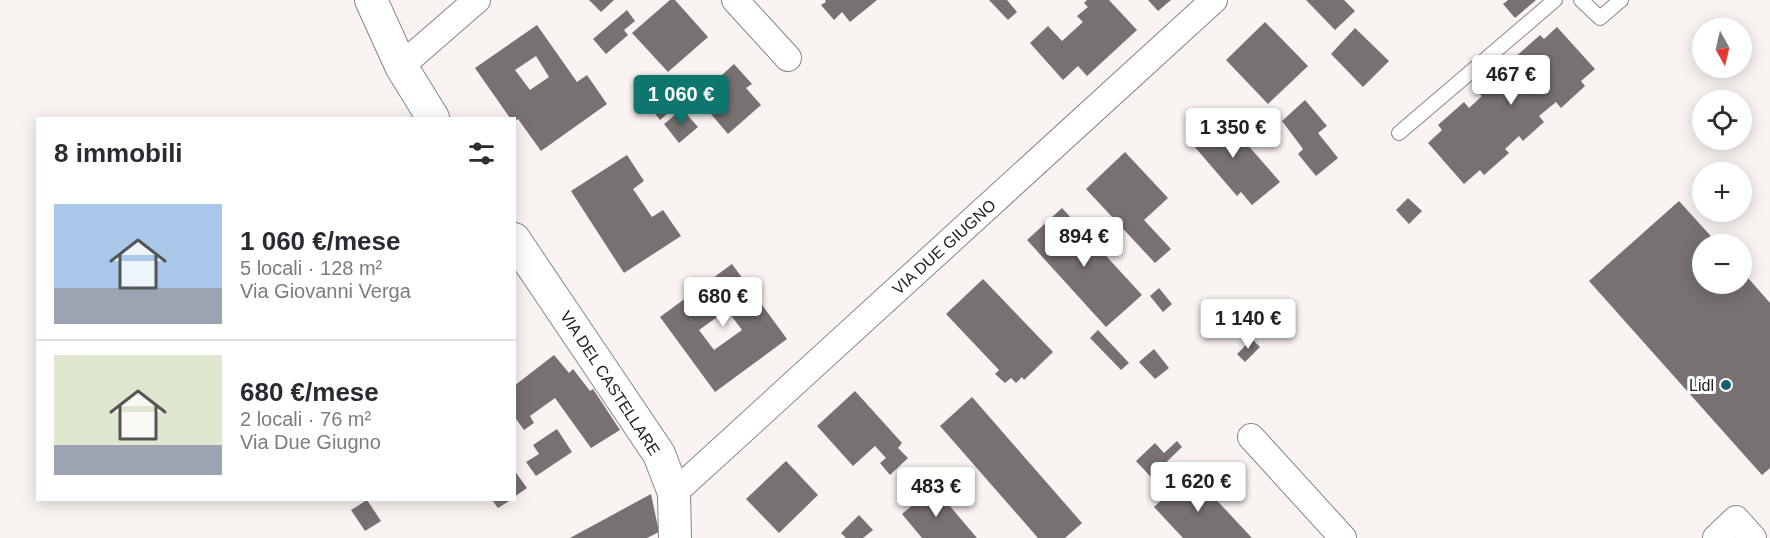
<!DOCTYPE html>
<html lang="it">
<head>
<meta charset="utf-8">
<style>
	body { margin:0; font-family:Arial,sans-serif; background:#f2f2f3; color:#2b2b33; height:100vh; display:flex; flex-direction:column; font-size:22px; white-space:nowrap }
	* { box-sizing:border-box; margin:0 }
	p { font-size:20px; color:#7c7c81 }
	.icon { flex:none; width:33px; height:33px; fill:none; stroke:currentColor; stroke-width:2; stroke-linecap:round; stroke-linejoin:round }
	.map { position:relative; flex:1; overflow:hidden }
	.drawer { position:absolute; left:36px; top:117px; width:480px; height:384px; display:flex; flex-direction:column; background:#fff; border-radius:0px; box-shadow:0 3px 15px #0003 }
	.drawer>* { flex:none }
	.needle { width:39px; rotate:172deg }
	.fabs { position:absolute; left:1692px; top:18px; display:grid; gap:12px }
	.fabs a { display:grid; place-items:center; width:60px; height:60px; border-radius:50%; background:#fff; box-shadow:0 3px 15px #0003; font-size:30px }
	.price { position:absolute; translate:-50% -51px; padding:0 14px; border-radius:6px; background:#fff; color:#222; font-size:20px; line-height:39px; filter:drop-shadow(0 2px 3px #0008) }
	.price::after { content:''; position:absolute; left:50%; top:36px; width:18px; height:14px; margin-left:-9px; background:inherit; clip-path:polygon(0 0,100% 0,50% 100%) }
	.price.active { background:#0f766e; color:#fff }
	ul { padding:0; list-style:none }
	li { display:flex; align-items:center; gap:18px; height:150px; padding:0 18px }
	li+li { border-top:2px solid #e1e1e2 }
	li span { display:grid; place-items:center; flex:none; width:168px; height:120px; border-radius:0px; color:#555 }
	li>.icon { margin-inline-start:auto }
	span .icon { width:72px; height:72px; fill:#fffc; stroke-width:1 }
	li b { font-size:26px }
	h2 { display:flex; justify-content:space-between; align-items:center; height:72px; padding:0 18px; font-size:26px }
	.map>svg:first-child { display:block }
	.building { fill:#777271; fill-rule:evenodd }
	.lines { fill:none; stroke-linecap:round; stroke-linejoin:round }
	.service-casing { stroke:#8b8584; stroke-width:16 }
	.minor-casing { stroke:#8b8584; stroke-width:28 }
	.tertiary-casing { stroke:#8b8584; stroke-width:34 }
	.service { stroke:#fff; stroke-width:14 }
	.minor { stroke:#fff; stroke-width:26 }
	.tertiary { stroke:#fff; stroke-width:32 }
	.poi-dot { fill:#196170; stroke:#fff; stroke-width:2 }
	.labels { text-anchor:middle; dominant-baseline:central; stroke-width:6; stroke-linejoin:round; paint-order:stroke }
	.street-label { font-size:16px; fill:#232120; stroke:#fff }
	.poi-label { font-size:16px; fill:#232120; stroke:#fff; text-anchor:end }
</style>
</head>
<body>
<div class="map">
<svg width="1770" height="538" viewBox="0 0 1770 538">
	<rect width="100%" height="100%" fill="#f9f3f1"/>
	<!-- building -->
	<g class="building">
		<path d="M589,0H614L601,12Z"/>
		<path d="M670,0H675L708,37L668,72L632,33Z"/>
		<path d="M825,0H877L850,22L842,12L834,20L821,5L826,2Z"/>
		<path d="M989,0H1007L1017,12L1008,20Z"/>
		<path d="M1087,0H1109L1137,30L1087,76L1078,66L1063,80L1030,43L1048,26L1062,41L1083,22L1077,16L1088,7L1084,3Z"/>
		<path d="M1148,0H1171L1158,11Z"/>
		<path d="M1306,0H1344L1355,11L1335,30Z"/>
		<path d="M1508,0H1536L1515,18L1503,4Z"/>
		<path d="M627,10L635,21L624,30L628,35L606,54L593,39Z"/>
		<path d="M1265,22L1308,66L1268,104L1226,60Z"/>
		<path d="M537,25L577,82L587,75L607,104L541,151L518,119L514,122V118H510L475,68ZM536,56L549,77L530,90L515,70Z"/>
		<path d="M1557,27L1595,69L1581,81L1585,86L1561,108L1556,102L1539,116L1544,122L1523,141L1519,136L1505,149L1509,153L1484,175L1480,170L1464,184L1428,143L1442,130L1438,125L1464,102L1469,108L1482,96L1477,92L1502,70L1506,75L1518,64L1513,59L1540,35L1544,39Z"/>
		<path d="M1355,28L1389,61L1363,87L1331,54Z"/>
		<path d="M734,64L752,84L746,88L761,105L728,134L705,107L709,103L701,94Z"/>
		<path d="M671,95L679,104L660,120L653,111Z"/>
		<path d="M1305,100L1327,126L1318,133L1338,158L1316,176L1298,154L1303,149L1282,121Z"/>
		<path d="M682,109L698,127L679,143L664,124Z"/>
		<path d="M1218,111L1280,182L1252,205L1241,192L1237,196L1187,138Z"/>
		<path d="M1125,152L1168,198L1144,220L1171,249L1155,263L1086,189Z"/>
		<path d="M627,155L644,181L633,189L652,217L663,210L681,236L624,273L571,191Z"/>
		<path d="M1408,198L1422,211L1409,224L1396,210Z"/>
		<path d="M1679,201L1718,244H1702V284H1742V271L1770,303V468L1762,475L1589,281Z"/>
		<path d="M1062,208L1142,295L1106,327L1027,240Z"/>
		<path d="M732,264L787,339L715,392L660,317ZM727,310L742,330L714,350L699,330Z"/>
		<path d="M983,279L1053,352L1024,380L1022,377L1016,383L1011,378L1005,383L995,374L999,370L946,314Z"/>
		<path d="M1159,288L1172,304L1163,312L1150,296Z"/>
		<path d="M1098,330L1129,363L1121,370L1090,338Z"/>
		<path d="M1252,339L1260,347L1245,362L1237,354Z"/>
		<path d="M1154,349L1169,368L1155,379L1139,362Z"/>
		<path d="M554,355L569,373L573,369L590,391L593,389L620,430L591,448L555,398L530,416L534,423L524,430L514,416V386Z"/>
		<path d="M855,391L902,443L898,448L908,458L890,475L880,463L886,458L875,446L853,466L817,426Z"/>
		<path d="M972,397L1082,523L1065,538H1038L940,426Z"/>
		<path d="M557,429L572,452L536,476L526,462L539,454L533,445Z"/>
		<path d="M1177,441L1182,447L1151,477L1136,461L1155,443L1164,453Z"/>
		<path d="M786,461L818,495L779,533L746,499Z"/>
		<path d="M514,470L527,488L514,497Z"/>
		<path d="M1191,473L1223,507L1252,538H1183L1154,507Z"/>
		<path d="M934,487L954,511L977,538H922L902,514Z"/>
		<path d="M651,494L659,532L647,538H570Z"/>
		<path d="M367,500L381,521L365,531L351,510Z"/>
		<path d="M492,500H511L498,508Z"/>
		<path d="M859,515L873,530L863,538H846L841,533Z"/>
	</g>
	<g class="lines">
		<defs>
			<g id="service">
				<path d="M1581,0L1600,18L1621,0"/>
				<path d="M1399,133L1555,0"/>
			</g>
			<g id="minor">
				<path d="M735,0L788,58"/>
				<path d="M401,66L477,0"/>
				<path d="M1251,437L1343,538"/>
				<path d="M674,493L1214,0"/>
				<path d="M1716,538L1736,519L1753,538"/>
			</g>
			<g id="tertiary">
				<path d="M371,0L401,66L433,118"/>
				<path d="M514,239L659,454L674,493L675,538"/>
			</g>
		</defs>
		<!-- service casing -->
		<use href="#service" class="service-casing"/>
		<!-- minor casing -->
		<use href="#minor" class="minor-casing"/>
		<!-- tertiary casing -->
		<use href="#tertiary" class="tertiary-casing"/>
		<!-- service -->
		<use href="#service" class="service"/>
		<!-- minor -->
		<use href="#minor" class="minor"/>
		<!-- tertiary -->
		<use href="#tertiary" class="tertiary"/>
	</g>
	<!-- markers -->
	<circle class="poi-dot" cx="1726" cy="385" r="6"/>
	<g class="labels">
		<!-- street labels -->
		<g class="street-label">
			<text transform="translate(944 247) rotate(-42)">VIA DUE GIUGNO</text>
			<text transform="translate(610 383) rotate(57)">VIA DEL CASTELLARE</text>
		</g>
		<!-- poi labels -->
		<g class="poi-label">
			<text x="1714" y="385">Lidl</text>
		</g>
	</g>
</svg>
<div class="fabs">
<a><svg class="needle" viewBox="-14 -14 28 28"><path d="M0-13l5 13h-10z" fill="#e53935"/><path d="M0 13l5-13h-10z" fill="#7c7c81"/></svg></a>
<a><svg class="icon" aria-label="locate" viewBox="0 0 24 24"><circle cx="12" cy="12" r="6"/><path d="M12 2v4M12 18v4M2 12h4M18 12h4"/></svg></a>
<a>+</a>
<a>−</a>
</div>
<b class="price" style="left:1511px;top:106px">467 €</b>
<b class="price active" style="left:681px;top:126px">1 060 €</b>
<b class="price" style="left:1233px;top:159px">1 350 €</b>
<b class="price" style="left:1084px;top:268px">894 €</b>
<b class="price" style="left:723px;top:328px">680 €</b>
<b class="price" style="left:1248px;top:350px">1 140 €</b>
<b class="price" style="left:1198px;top:513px">1 620 €</b>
<b class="price" style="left:936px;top:518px">483 €</b>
<section class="drawer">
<h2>8 immobili<svg class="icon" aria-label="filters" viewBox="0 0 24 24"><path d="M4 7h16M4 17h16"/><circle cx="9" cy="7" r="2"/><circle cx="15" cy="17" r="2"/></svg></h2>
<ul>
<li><span style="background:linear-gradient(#a9c7e8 70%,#9aa5b1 0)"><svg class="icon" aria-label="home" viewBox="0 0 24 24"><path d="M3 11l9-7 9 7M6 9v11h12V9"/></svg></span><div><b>1 060 €/mese</b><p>5 locali · 128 m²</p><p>Via Giovanni Verga</p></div></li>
<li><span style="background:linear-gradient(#dfe7d0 75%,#9aa5b1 0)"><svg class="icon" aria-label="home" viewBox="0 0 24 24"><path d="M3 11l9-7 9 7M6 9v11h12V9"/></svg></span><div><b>680 €/mese</b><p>2 locali · 76 m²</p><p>Via Due Giugno</p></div></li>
</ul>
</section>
</div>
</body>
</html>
